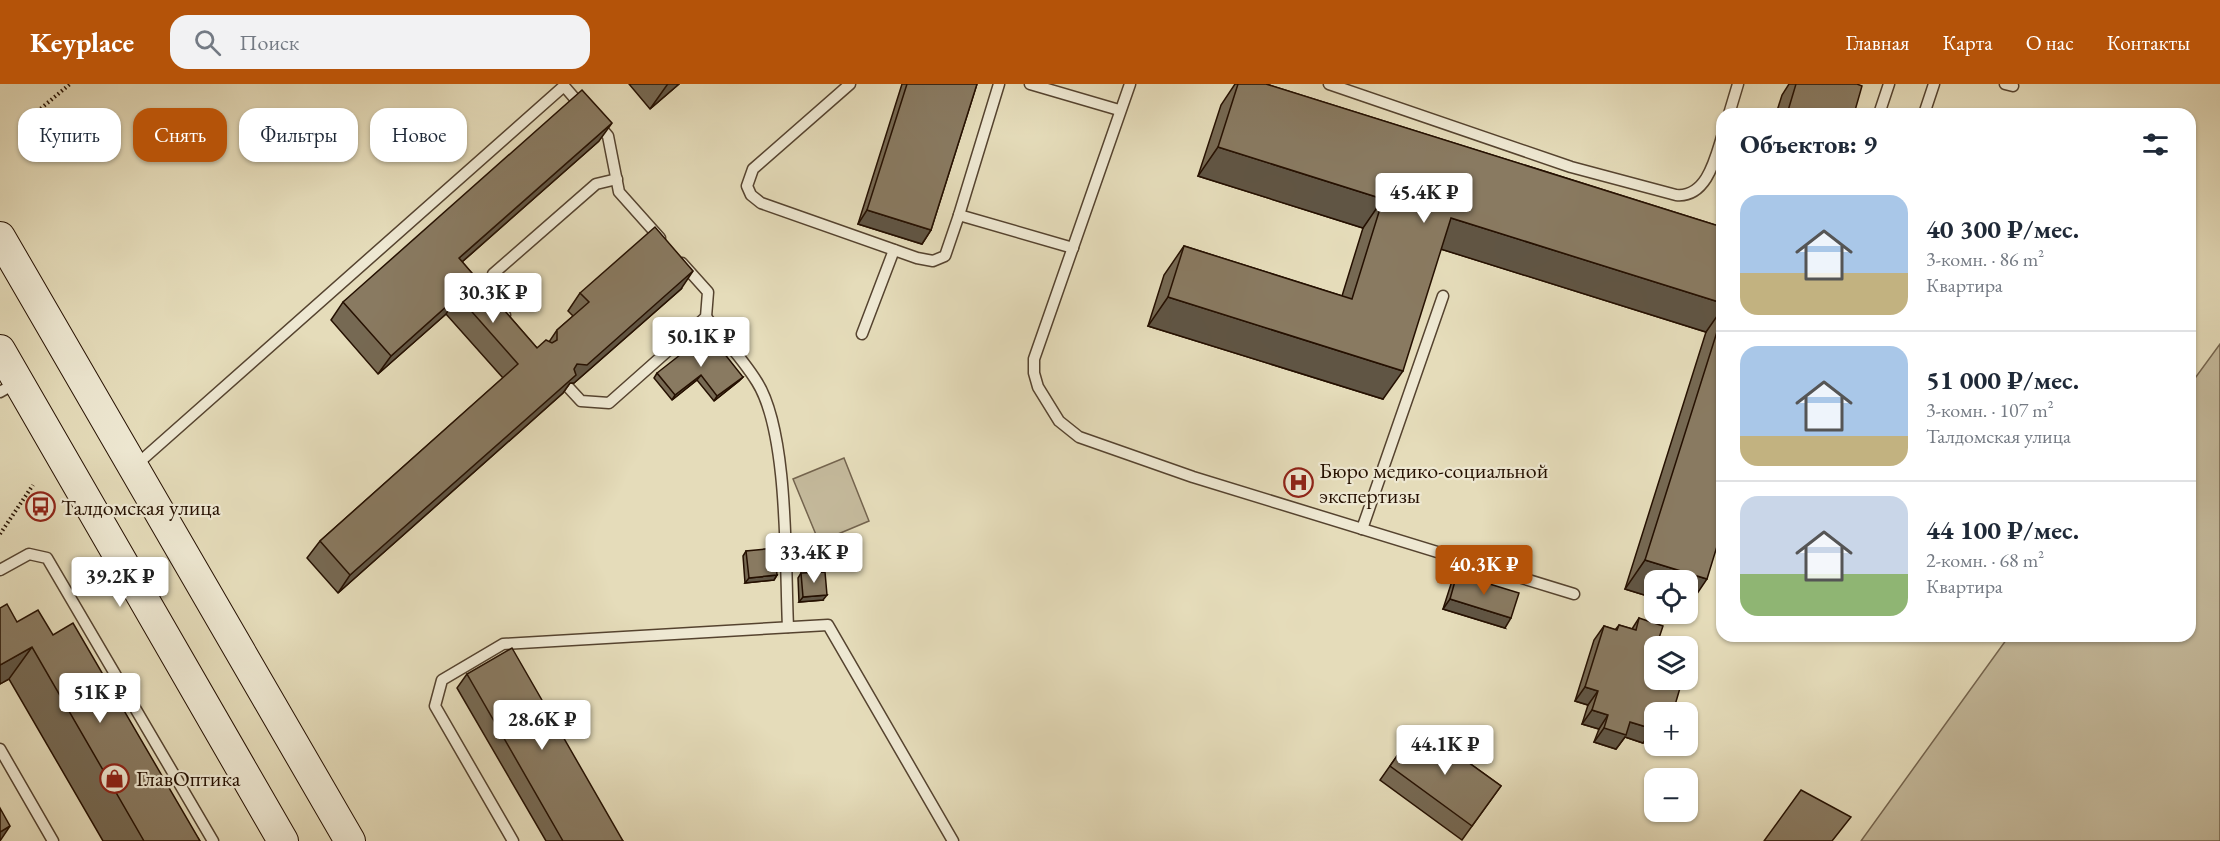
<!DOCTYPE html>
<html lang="ru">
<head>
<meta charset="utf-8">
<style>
	body { margin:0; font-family:"EB Garamond",serif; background:#f2f2f3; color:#1f2937; height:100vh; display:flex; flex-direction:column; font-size:22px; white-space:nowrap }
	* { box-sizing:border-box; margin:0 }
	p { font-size:20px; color:#747a83 }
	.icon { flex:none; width:33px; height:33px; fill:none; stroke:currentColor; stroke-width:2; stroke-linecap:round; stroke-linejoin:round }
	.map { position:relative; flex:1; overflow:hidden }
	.panel { position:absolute; left:1716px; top:24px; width:480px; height:534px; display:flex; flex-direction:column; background:#fff; border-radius:18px; box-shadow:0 2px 4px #0004 }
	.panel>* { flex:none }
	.guide { position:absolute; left:18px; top:24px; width:570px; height:54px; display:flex; gap:12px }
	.tools { position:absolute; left:1644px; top:486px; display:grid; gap:12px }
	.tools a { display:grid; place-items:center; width:54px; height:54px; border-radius:12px; background:#fff; box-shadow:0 2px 4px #0004; font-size:30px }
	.price { position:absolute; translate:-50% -51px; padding:0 14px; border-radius:6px; background:#fff; color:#222; font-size:20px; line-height:39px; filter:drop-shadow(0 2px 3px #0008) }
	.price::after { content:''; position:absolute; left:50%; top:36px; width:18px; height:14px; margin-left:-9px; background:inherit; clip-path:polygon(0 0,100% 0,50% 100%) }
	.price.active { background:#b45309; color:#fff }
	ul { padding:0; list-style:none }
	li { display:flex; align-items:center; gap:18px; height:150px; padding:0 24px }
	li+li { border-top:2px solid #e0e1e3 }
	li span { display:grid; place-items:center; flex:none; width:168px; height:120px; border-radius:18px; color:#555 }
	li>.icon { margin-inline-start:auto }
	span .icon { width:72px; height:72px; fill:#fffc; stroke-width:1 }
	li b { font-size:26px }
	h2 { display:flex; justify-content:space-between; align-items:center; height:72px; padding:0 24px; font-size:26px }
	.pill { padding:0 21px; border-radius:18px; background:#fff; box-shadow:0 2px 4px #0004; font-size:21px; line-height:54px }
	.pill.active { background:#b45309; color:#fff }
	header { display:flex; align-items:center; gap:36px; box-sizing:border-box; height:84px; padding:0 30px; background:#b45309; color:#fff }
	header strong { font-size:28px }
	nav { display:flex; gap:33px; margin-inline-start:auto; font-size:21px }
	.search { width:420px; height:54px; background:#f2f2f3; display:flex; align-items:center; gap:15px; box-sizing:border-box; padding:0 21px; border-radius:18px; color:#747a83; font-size:22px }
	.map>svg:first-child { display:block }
	.green { fill:#c4b99b; stroke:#74644e; stroke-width:1.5 }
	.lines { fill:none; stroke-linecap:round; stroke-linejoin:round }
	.lane-casing { stroke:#55432f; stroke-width:13 }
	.secondary-casing { stroke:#251001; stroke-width:32 }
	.path { stroke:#251001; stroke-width:4; stroke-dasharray:1.5 3; stroke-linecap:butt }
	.lane { stroke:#eee8d2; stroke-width:10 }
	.secondary { stroke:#eee8d2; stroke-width:30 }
	.wall { fill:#766953; stroke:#251001; stroke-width:1.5 }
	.shaded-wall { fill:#605544; stroke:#251001; stroke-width:1.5 }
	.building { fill:#897a61; stroke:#251001; stroke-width:1.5 }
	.labels { text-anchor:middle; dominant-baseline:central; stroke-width:4.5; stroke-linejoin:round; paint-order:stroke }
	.poi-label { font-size:22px; fill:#251001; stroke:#eee8d2; text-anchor:start }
</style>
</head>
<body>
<header>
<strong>Keyplace</strong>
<div class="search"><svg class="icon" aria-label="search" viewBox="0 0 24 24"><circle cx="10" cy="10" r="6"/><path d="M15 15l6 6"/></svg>Поиск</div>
<nav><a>Главная</a><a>Карта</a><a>О нас</a><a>Контакты</a></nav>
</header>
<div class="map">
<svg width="2220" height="757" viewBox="0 0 2220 757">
	<rect width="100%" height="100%" fill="#e5dcba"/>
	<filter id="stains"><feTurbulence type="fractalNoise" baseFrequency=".00333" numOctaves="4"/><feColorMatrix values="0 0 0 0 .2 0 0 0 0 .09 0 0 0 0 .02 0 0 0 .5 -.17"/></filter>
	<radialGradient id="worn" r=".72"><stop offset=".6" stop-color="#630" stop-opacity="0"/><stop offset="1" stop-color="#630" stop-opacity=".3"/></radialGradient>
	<!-- green -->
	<g class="green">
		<path d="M2220,260V757H1861L2009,552H2190V301Z"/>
		<path d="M844,374L869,437L819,458L793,395Z"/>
	</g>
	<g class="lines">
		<defs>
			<g id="lane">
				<path d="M850,0L753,85L747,102L751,111L761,119L917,174L933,177L945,172L959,131L1073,164"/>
				<path d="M1030,0L1119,26"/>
				<path d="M1130,0L1034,275V289L1038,303L1059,337L1079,353L1193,393L1574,510"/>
				<path d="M1329,0L1571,83L1676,111C1706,114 1715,76 1722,53"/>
				<path d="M2005,0L2013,2"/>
				<path d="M1729,30L1738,0"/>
				<path d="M1879,30L1889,0"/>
				<path d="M1924,30L1934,0"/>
				<path d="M596,38L608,52L619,108L660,154"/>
				<path d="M959,131L999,0"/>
				<path d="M505,231L501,226L493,190L596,100L617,95"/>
				<path d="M706,233C723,254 743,275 757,298C789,349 785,481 788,543"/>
				<path d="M862,250L894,166"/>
				<path d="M569,304L581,317L609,319L706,233L708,208L682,179"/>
				<path d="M0,308L16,299"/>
				<path d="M135,382L564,2L583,24"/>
				<path d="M1362,445L1443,212"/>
				<path d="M0,486L29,470L47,474L213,757"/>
				<path d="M0,665L53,757"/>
				<path d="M513,757L435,622L442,596L503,560L828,541L953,757"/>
			</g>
			<g id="secondary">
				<path d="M0,153L350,757"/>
				<path d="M0,266L283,757"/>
			</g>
		</defs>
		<!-- lane casing -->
		<use href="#lane" class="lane-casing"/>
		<!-- secondary casing -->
		<use href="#secondary" class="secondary-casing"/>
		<!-- path -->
		<g class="path">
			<path d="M20,42L70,0"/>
			<path d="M0,450L33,401"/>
		</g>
		<!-- lane -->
		<use href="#lane" class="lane"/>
		<!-- secondary -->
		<use href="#secondary" class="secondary"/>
	</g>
	<!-- wall -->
	<g class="wall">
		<path d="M629,0H679L650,25Z"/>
		<path d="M902,0H977L931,146L922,160L858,140Z"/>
		<path d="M1235,0H1266L1722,143V446L1654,496V514L1625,505L1706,248L1441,165L1383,315L1148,242L1164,191L1184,162L1342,212L1363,144L1198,92L1221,21Z"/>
		<path d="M1789,0H1857L1854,30H1776L1782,11Z"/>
		<path d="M599,57L462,178L537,264L549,258L557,246L573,232L568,227L580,209L681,205L574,299H570L563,309L338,509L307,474L320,457L503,294L446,230L378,290L331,236L343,218Z"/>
		<path d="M657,289L743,293L739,297L714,317L697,296L672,316L654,294Z"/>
		<path d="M746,467L777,491L774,496L745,499L743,472Z"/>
		<path d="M801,489L823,516L799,518L798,494Z"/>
		<path d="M1457,490L1505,544L1443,525L1451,500Z"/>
		<path d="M0,524L17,538L53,551L200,757H103L9,595L0,600Z"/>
		<path d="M1639,534L1659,554L1654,628V644L1653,643L1643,659L1625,653L1616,665L1594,658L1599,645L1582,640L1588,621L1575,617L1594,556L1604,542L1615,546L1619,541L1632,545Z"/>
		<path d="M467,590L623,757H546L457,604Z"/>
		<path d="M1418,642L1501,702L1462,756L1380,696Z"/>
	</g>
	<!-- shaded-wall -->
	<g class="shaded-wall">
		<path d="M668,0H679L650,25L667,1Z"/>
		<path d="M612,39L599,57L446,192L459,174Z"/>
		<path d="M1218,63L1383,115L1363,144L1198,92Z"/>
		<path d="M867,126L931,146L922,160L858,140Z"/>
		<path d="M1451,134L1722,219V225L1706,248L1431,162Z"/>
		<path d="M693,187L681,205L574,299H570L563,309L338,509L350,491L577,280Z"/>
		<path d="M458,212L446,230L378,290L391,272Z"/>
		<path d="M1168,213L1403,287L1383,315L1148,242Z"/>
		<path d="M701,291L697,296L672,316L675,311Z"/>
		<path d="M743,293L739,297L714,317L717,312Z"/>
		<path d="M1645,476L1707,495L1688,523V496H1654V514L1625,505Z"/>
		<path d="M777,491L774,496L745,499L749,494Z"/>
		<path d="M827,511L823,516L799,518L803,513Z"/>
		<path d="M1450,515L1511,534L1505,544L1443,525Z"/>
		<path d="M32,563L9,595L0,600V581Z"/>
		<path d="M1585,603L1598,607L1588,621L1575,617Z"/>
		<path d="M1592,626L1608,631L1599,645L1582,640Z"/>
		<path d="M1630,638L1653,645L1643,659L1625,653L1616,665L1594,658L1604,644Z"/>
		<path d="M10,742L0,757V748Z"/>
	</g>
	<!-- building -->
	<g class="building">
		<path d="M907,0H977L931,146L867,126Z"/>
		<path d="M1238,0H1266L1722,143V219L1451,134L1403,287L1168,213L1184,162L1352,215L1383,115L1218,63Z"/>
		<path d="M1796,0H1857L1862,2L1854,30H1787Z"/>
		<path d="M582,6L612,39L459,174L537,264L546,256L552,259L557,256V246L589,218L580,209L655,143L693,187L587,281L577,280L574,285L576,291L350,491L320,457L518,280L458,212L391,272L343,218Z"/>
		<path d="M1722,232V446L1707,495L1645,476Z"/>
		<path d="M708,249L743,293L717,312L701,291L675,311L657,289Z"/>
		<path d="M775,464L777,491L749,494L746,467Z"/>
		<path d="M825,488L827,511L803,513L801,489Z"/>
		<path d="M1457,490L1519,509L1511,534L1450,515Z"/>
		<path d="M7,520L17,538L38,526L53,551L73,539L200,757H144L32,563L0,581V524Z"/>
		<path d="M1639,534L1663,542L1659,554L1679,560L1678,562H1654V596H1668L1666,600L1680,604L1673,628H1654V639L1653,645L1630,638L1626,651L1604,644L1608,631L1592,626L1598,607L1585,603L1604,542L1617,546L1619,541L1636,546Z"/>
		<path d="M512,564L623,757H563L467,590Z"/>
		<path d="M1418,642L1501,702L1472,742L1390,682Z"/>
		<path d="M1801,706L1851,733L1832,757H1764Z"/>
		<path d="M0,724L10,742L0,748Z"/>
	</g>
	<!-- icons -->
	<defs>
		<symbol id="hospital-ring" viewBox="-11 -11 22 22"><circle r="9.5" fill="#eee8d2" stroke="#8f2418" stroke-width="1.5"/><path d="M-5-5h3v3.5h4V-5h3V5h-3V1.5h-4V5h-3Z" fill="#8f2418"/></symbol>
		<symbol id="bus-ring" viewBox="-11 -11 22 22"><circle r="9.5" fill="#eee8d2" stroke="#8f2418" stroke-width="1.5"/><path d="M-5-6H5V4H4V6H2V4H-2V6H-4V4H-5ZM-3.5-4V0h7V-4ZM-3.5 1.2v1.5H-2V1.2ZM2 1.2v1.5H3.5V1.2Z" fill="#8f2418"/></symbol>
		<symbol id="shop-ring" viewBox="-11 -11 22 22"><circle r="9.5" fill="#eee8d2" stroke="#8f2418" stroke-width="1.5"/><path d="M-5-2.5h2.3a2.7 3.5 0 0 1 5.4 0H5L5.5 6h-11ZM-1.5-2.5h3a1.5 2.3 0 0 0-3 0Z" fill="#8f2418"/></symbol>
	</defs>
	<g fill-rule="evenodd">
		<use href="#hospital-ring" x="1282" y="382" width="33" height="33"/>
		<use href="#bus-ring" x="24" y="406" width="33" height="33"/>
		<use href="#shop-ring" x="98" y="678" width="33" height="33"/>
	</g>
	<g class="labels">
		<!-- poi labels -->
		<g class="poi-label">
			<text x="1319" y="386">Бюро медико-социальной<tspan x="1319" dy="25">экспертизы</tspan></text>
			<text x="61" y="423">Талдомская улица</text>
			<text x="136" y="694">ГлавОптика</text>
		</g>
	</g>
	<rect width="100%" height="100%" filter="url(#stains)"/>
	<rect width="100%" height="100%" fill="url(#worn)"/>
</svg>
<div class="tools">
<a><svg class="icon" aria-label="locate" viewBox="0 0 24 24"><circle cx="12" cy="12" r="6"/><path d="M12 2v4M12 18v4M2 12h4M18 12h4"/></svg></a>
<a><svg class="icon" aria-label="layers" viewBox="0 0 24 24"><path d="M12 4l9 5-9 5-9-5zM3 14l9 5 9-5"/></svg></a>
<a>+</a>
<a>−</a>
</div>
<b class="price" style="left:1424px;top:140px">45.4K ₽</b>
<b class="price" style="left:493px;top:240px">30.3K ₽</b>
<b class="price" style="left:701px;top:284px">50.1K ₽</b>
<b class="price" style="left:814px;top:500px">33.4K ₽</b>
<b class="price active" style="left:1484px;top:512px">40.3K ₽</b>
<b class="price" style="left:120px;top:524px">39.2K ₽</b>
<b class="price" style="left:100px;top:640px">51K ₽</b>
<b class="price" style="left:542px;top:667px">28.6K ₽</b>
<b class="price" style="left:1445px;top:692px">44.1K ₽</b>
<div class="guide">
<a class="pill">Купить</a>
<a class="pill active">Снять</a>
<a class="pill">Фильтры</a>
<a class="pill">Новое</a>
</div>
<section class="panel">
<h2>Объектов: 9<svg class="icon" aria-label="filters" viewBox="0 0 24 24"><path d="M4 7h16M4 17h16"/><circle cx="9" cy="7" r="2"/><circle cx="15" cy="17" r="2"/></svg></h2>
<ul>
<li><span style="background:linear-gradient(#a9c7e8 65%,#c2b280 0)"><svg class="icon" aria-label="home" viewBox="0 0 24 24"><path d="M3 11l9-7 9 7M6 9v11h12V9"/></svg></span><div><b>40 300 ₽/мес.</b><p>3-комн. · 86 m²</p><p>Квартира</p></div></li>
<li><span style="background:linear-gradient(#a9c7e8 75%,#c2b280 0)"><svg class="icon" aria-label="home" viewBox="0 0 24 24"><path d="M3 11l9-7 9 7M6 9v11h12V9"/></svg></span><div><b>51 000 ₽/мес.</b><p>3-комн. · 107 m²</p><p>Талдомская улица</p></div></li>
<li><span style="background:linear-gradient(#c9d6e8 65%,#8fb573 0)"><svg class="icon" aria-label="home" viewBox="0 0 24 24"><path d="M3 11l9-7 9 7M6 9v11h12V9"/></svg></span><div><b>44 100 ₽/мес.</b><p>2-комн. · 68 m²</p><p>Квартира</p></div></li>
</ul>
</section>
</div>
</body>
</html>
